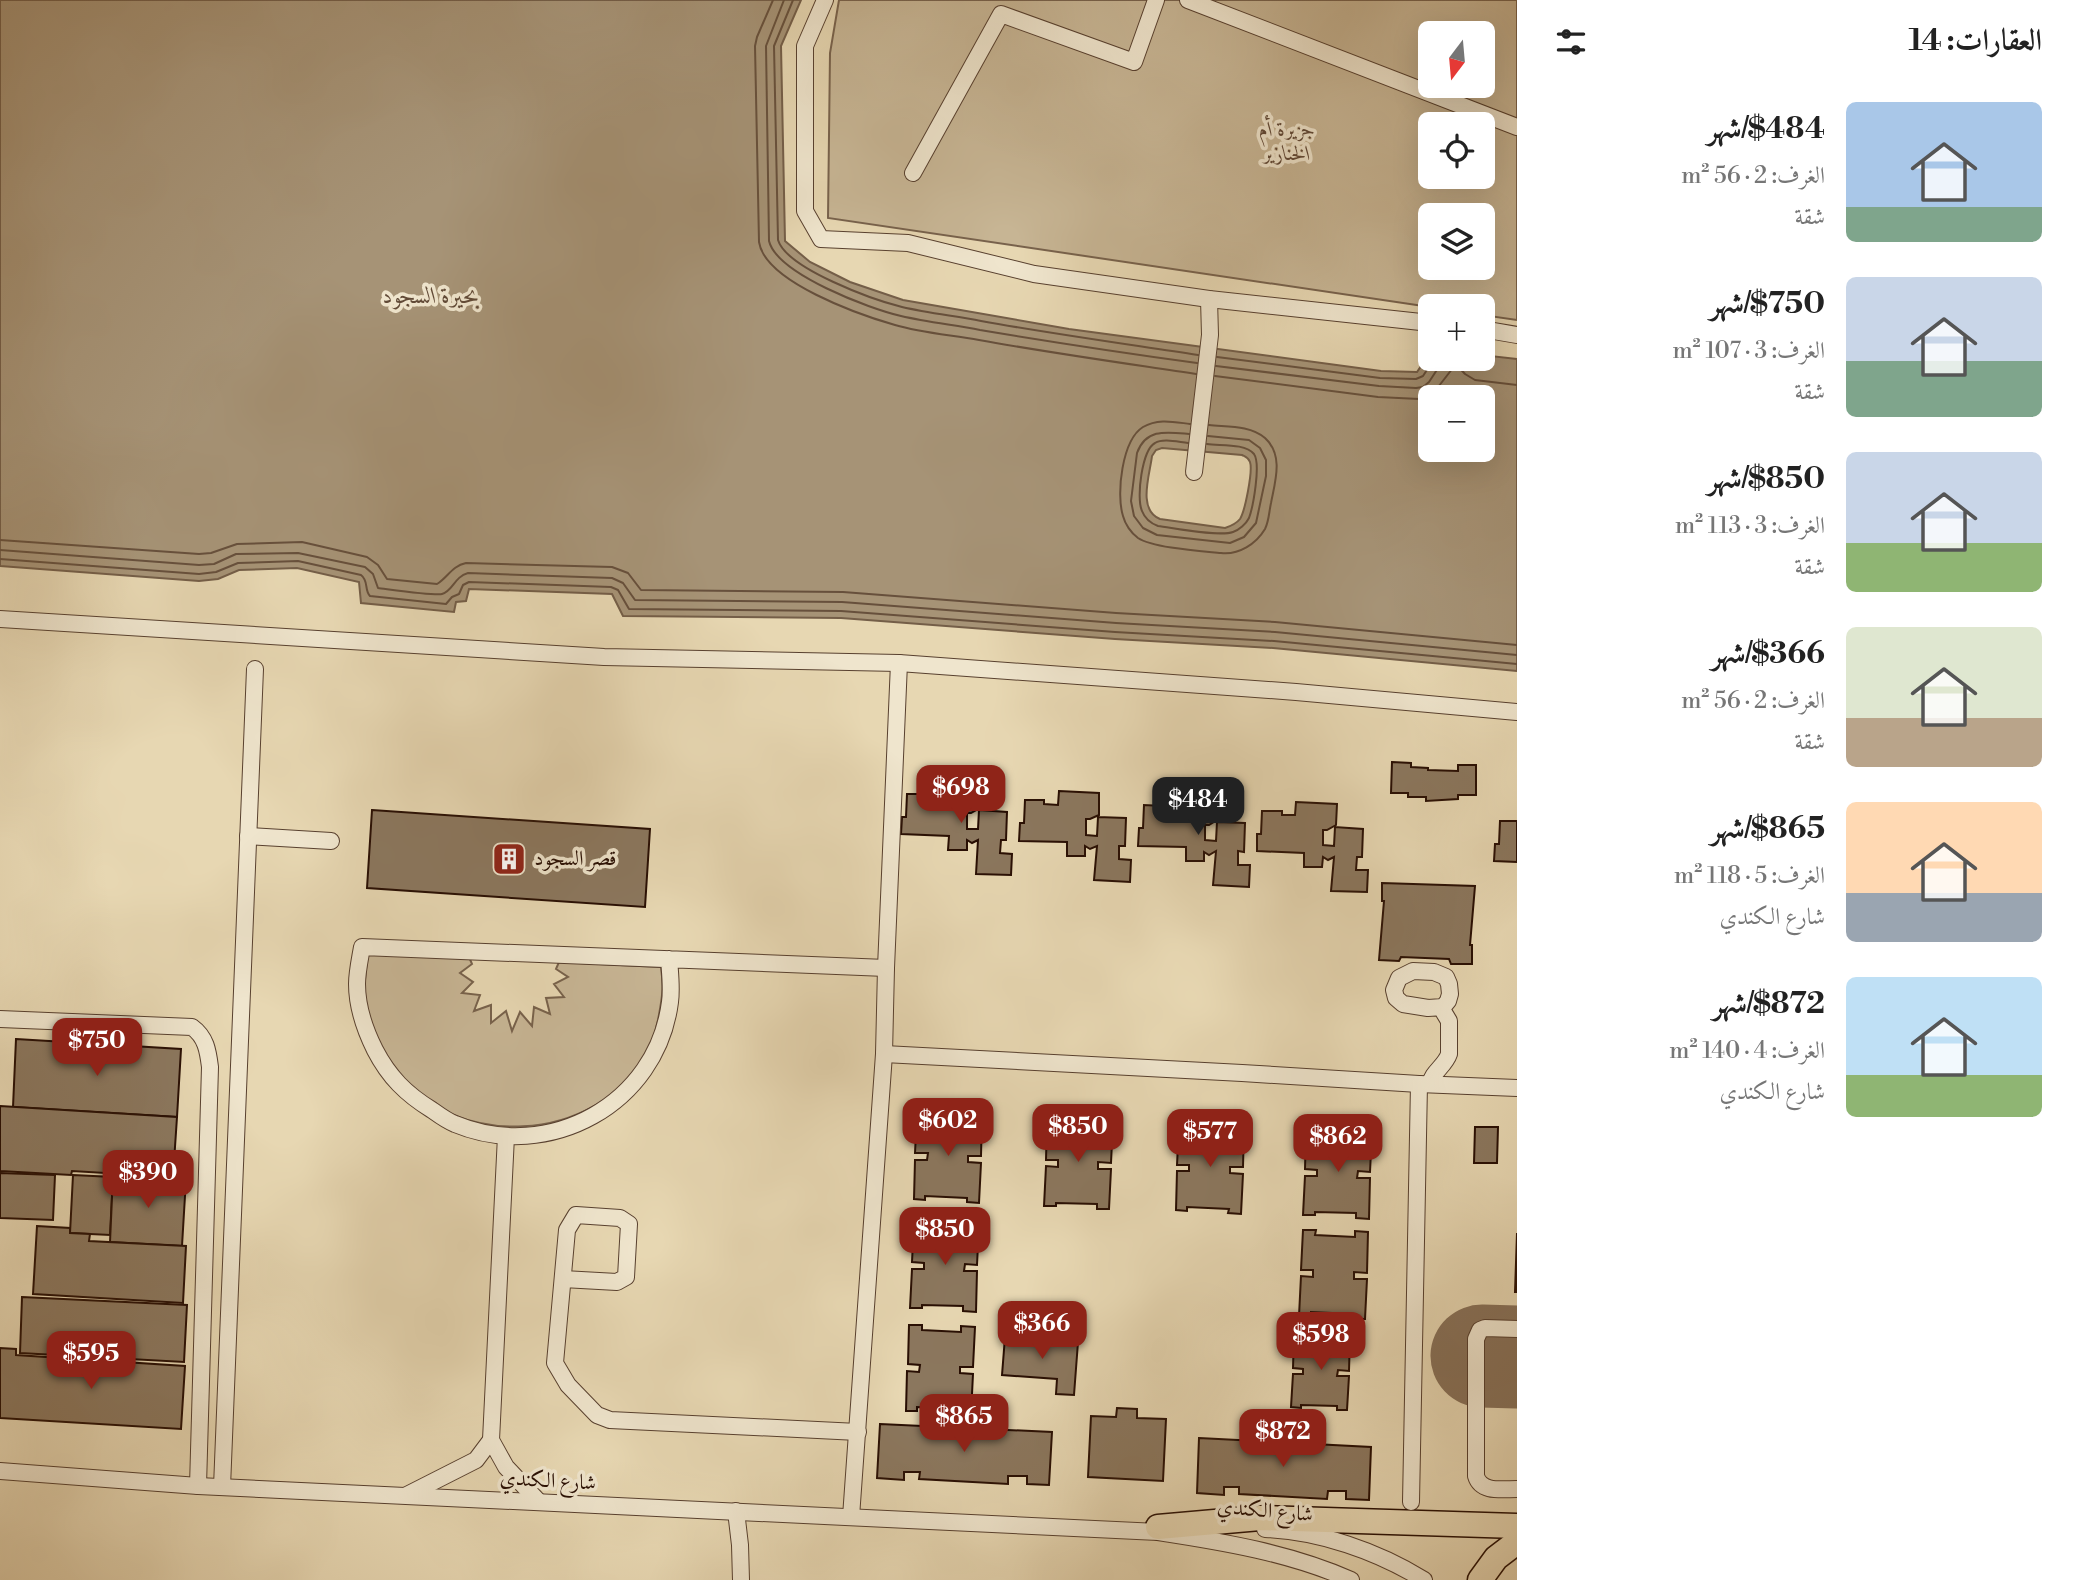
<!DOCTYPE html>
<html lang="ar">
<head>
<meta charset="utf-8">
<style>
	body { margin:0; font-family:"Libre Bodoni",Amiri,serif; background:#f6f6f6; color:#222; direction:rtl; height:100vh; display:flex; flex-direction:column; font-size:26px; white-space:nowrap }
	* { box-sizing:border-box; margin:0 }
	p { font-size:23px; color:#767676 }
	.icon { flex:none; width:38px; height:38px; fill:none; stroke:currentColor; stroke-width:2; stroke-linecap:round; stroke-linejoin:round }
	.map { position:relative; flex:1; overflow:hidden; direction:ltr }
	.side { display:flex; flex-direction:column; background:#fff; width:560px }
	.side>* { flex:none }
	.needle { width:46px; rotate:196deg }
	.tools { position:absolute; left:1418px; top:21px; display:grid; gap:14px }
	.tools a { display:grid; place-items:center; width:77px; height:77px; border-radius:10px; background:#fff; box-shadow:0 7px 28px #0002; font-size:35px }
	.price { position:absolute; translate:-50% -60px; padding:0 16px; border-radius:14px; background:#8f2418; color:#fff; font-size:23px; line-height:46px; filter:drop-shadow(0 2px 4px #0008) }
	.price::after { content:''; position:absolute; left:50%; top:42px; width:21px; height:16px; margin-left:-10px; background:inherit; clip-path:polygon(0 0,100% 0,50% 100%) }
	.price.selected { background:#222; color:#fff }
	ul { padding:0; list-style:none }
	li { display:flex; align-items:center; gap:21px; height:175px; padding:0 35px }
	li span { display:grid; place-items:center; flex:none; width:196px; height:140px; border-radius:10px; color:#555 }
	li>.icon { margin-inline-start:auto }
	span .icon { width:84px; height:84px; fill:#fffc; stroke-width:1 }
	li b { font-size:30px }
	h2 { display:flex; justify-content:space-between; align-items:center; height:84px; padding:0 35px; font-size:30px }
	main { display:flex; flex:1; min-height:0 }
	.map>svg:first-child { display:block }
	.green { fill:#c7b594; stroke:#78624c; stroke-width:2; fill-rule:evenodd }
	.water { fill:#a69376; stroke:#745e48; stroke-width:2; fill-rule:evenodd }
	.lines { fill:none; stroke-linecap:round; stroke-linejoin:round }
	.shore { stroke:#67503c; stroke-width:2 }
	.runway { stroke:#88725a; stroke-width:103 }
	.building { fill:#8b775e; stroke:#280e03; stroke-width:2 }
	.minor-casing { stroke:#58402f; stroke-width:18 }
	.highway-casing { stroke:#280e03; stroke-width:27 }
	.minor { stroke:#efe5cd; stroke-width:16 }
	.highway { stroke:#e7d7b2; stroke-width:24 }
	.labels { text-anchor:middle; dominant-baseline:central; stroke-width:7; stroke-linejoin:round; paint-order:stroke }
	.park-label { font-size:21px; font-style:italic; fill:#604836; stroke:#efe5cd }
	.poi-label { font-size:21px; fill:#280e03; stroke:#efe5cd; text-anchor:start }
	.street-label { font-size:21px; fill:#280e03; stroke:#efe5cd }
	.water-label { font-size:23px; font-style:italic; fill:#614a37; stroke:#efe5cd }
</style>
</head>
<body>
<main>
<section class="side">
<h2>العقارات: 14<svg class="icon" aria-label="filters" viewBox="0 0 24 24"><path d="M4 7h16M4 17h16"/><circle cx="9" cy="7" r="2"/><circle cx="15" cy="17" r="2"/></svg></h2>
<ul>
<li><span style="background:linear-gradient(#a9c7e8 75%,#7fa58c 0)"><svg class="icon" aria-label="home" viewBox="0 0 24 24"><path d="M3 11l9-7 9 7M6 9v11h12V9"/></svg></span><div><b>$484/شهر</b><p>الغرف: 2 · 56 m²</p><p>شقة</p></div></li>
<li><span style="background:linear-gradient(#c9d6e8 60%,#7fa58c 0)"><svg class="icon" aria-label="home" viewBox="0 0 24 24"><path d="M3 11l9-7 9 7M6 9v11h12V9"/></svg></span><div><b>$750/شهر</b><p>الغرف: 3 · 107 m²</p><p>شقة</p></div></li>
<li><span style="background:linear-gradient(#c9d6e8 65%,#8fb573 0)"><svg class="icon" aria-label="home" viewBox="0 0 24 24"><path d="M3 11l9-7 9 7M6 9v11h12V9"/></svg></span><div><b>$850/شهر</b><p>الغرف: 3 · 113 m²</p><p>شقة</p></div></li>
<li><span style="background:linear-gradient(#dfe7d0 65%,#b9a48a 0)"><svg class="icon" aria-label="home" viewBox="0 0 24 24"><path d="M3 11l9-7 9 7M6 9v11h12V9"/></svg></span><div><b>$366/شهر</b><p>الغرف: 2 · 56 m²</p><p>شقة</p></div></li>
<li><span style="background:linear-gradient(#ffd9b3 65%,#9aa5b1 0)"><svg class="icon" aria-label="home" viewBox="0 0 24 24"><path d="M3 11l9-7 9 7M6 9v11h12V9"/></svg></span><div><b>$865/شهر</b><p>الغرف: 5 · 118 m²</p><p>شارع الكندي</p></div></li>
<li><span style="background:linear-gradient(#bfe0f5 70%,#8fb573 0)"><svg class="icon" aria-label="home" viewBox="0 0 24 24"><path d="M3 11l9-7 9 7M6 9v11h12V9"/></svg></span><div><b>$872/شهر</b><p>الغرف: 4 · 140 m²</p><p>شارع الكندي</p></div></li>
</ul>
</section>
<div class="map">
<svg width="1517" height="1580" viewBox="0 0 1517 1580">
	<rect width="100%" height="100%" fill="#e7d7b2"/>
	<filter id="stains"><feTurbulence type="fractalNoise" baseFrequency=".00286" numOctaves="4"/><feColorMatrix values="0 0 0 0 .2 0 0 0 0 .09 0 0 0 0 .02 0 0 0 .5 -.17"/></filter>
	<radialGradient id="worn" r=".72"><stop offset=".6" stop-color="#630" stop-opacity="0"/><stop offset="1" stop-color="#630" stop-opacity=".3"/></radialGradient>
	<!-- green -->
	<g class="green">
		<path d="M839,0H1517V320L1482,315V306L1430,307L828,218L830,53ZM1430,33H1482V86H1430ZM1430,124H1482V177H1430ZM1430,215H1482V268H1430Z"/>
		<path d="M368,952L469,957L472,964L460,973L473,982L462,993L480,995L474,1011L491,1005V1023L506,1011L512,1031L520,1012L532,1026L534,1007L550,1014L546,998L564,997L554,984L568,977L556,969L559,962L661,967C664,989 662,999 658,1020C655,1034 648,1059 639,1070C628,1085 610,1097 594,1106C505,1156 381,1112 365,1005C363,987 366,970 368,952Z"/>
	</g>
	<!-- water -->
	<path class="water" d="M0,0H801L781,46L785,241L810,262L850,282L903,300L1069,329L1381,371L1417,372L1430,353V359H1482V355L1517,359V671L1273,648L1115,639L841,618L623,616L612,594L469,589L466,601L456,602L454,612L361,603L359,582L297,568L239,570L218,579L199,581L0,566ZM1430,397H1482V450H1430ZM1162,448L1242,455C1246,457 1248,457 1250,462C1253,471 1245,511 1240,519C1236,524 1231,526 1225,528L1160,519C1137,510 1150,474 1152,456L1156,450Z"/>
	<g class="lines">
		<!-- shore -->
		<g class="shore">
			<path d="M773,0L757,37L755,46L759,242C765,282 860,315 895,325C922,333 952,335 979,340C1051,353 1123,363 1196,374"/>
			<path d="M784,0L766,46L769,241C777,274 870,309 901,316C927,322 954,325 980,330C1052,342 1124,353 1197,363"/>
			<path d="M793,0L774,46L778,240C787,269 874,300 902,307C928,313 955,316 981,321C1053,334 1126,344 1198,355"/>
			<path d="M1217,357L1380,378L1416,379L1423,376L1434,359"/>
			<path d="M1216,366L1379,386L1416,388L1423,387L1429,382L1444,359"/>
			<path d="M1215,376L1378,397L1419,399L1429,396L1435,391L1456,364L1465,374L1475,380L1517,385"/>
			<path d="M1190,424C1174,422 1158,418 1143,427C1122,440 1116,494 1123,516C1125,524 1131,533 1138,538C1153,548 1201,551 1221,553C1239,555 1256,544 1265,529C1269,521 1269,512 1271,503C1275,482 1284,455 1265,438C1250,425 1227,427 1209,425"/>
			<path d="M1189,434C1167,432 1146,428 1137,453L1131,501L1134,516L1143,528L1157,535L1230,543L1244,537L1256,523L1266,476V460L1260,448L1249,440L1208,436"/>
			<path d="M1188,443C1178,442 1163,438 1155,443C1142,450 1136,498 1142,511C1145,519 1150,523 1158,526C1174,528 1219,537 1233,532C1239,530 1246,524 1249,518C1253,507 1261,464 1254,454C1245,443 1220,446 1207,444"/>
			<path d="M0,540L199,554L211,553L237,544L302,542L367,557L378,565L387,579L437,584C448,577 452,566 466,563L612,567L628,573L641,590L843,592L1116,613L1275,622L1517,645"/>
			<path d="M0,550L199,565L214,564L236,554L298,553L365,567L373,574L378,588C387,589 436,596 442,594C453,591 454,577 468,573L612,578L623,583L635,600L842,602L1116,623L1275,632L1517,655"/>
			<path d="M0,559L199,574L216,572L238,563L298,561L361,575C369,581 364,590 370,596L446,604L452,597L459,594L463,585L469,582L611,587L618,590L629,609L841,611L1115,632L1274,641L1517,664"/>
		</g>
		<!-- runway -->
		<path class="runway" d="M1482,1356L1517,1357"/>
	</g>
	<!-- building -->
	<g class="building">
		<path d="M1392,762L1411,763V767L1428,768V770L1458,771V765H1476V795H1458V799L1426,801V797H1408V793H1391Z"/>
		<path d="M940,785L981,787L980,808L971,813H967V829H978L979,810L1007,812L1006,840H1001L1000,853L1012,854L1011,875L976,874L978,840L972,843L967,840V850H948L949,836L901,834L902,817H906L907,794H926V798L940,799Z"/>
		<path d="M1059,791L1099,793V815L1090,819H1086V835L1097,836L1098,817L1126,818L1125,846H1119V859L1131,860L1130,882L1094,880L1097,846L1090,849L1085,846V856H1067V842L1019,841L1020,823H1024L1025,800H1044V804L1058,805Z"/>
		<path d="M1178,796L1218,798L1217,820L1209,825H1205V840L1216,841L1217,822L1245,823L1244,852L1238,851V865H1250L1249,887L1213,885L1216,851L1209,855L1204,852V861H1186V847L1138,846L1139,828H1143L1144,805L1163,806V809L1177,810Z"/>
		<path d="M1296,802L1337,804L1336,825L1327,830H1323V845L1334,846L1335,827L1363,829L1362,857H1357L1356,870H1368L1367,892L1331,891L1334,857L1328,860L1323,857L1322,867H1304V853L1257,851V834H1261L1262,811H1282V815H1295Z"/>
		<path d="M372,810L650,829L645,907L367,888Z"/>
		<path d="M1500,821H1517V862L1494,861L1495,844H1499Z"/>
		<path d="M1382,883L1475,886L1470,945H1472V964H1451L1449,959L1401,957L1399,961L1379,960L1384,901H1382Z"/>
		<path d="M16,1039L181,1049L177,1117L13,1107Z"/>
		<path d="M0,1106L177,1117L173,1177L72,1171L71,1175L0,1171Z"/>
		<path d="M917,1113L930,1114L929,1118L969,1120V1115H982L981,1156H968V1162L981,1163L979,1203L967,1202V1198L925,1196V1200L914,1199L915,1160H927L928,1153H915Z"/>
		<path d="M1047,1120H1060V1125L1099,1127L1100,1121L1113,1122L1111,1163L1098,1162V1169H1111L1109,1209H1097V1204L1056,1203V1206H1044L1046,1166L1058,1167V1160H1046Z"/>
		<path d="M1179,1125H1192L1191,1130L1231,1131V1126L1244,1127L1243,1167H1230V1173L1243,1174L1241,1214L1228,1213L1229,1209L1187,1207V1211L1176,1210L1177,1171H1189V1165H1177Z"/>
		<path d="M1475,1127H1498L1497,1163H1474Z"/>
		<path d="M1306,1129L1319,1130V1135L1359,1136V1130L1372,1131L1370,1172L1358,1171L1357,1178H1370L1369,1219L1356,1218V1213L1315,1212V1215H1303L1305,1176H1317V1170L1305,1169Z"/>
		<path d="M0,1173L55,1175L53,1220L0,1218Z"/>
		<path d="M73,1175L113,1177L110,1235L70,1233Z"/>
		<path d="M113,1175L186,1179L182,1246L110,1242Z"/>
		<path d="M914,1222L926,1223V1227L966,1229V1223L979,1224L977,1265L965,1264L964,1271H977L976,1312L963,1311V1306L922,1305V1308H910L912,1269H924V1263L912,1262Z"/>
		<path d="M37,1226L70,1228V1233L90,1234L89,1241L186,1246L183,1303L33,1294Z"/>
		<path d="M1303,1230H1316L1315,1235L1355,1237V1231L1368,1232L1367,1273L1354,1272V1279H1367L1365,1319H1353V1314L1311,1312V1316H1299L1301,1276L1313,1277V1270H1301Z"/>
		<path d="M1517,1233V1292H1515Z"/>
		<path d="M22,1297L187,1305L184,1362L20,1353Z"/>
		<path d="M909,1325H922V1330L961,1332V1326L975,1327L973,1367H960V1373L973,1374L971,1414H959V1409L917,1407V1411H906L907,1371L919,1372L920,1365L908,1364Z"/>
		<path d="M1294,1334L1305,1335V1339L1339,1340V1335L1350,1336L1349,1371L1338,1370L1337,1376H1349L1347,1410H1337V1406L1301,1405V1408L1291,1407L1293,1374H1303V1369L1293,1368Z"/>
		<path d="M1005,1337L1078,1342L1074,1395L1056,1394L1057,1379L1002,1375Z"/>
		<path d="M0,1348L16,1349V1355L185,1366L181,1429L0,1418Z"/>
		<path d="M1117,1408L1137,1409V1418L1166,1419L1163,1481L1088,1477L1091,1416L1116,1417Z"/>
		<path d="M880,1424L1052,1432L1049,1485L1027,1484V1476H1008V1484L919,1479L920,1472H904V1480L877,1478Z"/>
		<path d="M1199,1438L1371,1447L1369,1500L1346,1499V1491H1328L1327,1499L1239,1494V1487H1224V1495L1197,1493Z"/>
	</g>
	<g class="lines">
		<defs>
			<g id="minor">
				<path d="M825,0L805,46V211L821,239L908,243L1034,274L1209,299L1430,323"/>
				<path d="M1188,0L1517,127"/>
				<path d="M913,173L1001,14L1134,62L1156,0"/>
				<path d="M1482,329L1517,335"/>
				<path d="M1194,472L1210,335L1209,299"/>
				<path d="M0,619L604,657L899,663L1296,692L1517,712"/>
				<path d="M248,836L331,841"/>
				<path d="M669,959C670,973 672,988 670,1002C657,1104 549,1163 455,1124C447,1121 439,1115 432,1110C406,1094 389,1077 375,1050C365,1030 357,1006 357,984C357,972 360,959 362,947L886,968"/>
				<path d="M0,1019L192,1027C206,1037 208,1051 210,1067L198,1486"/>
				<path d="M884,1054L1242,1073L1419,1084L1517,1088"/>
				<path d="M1430,1084C1432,1072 1445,1066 1449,1054V1021L1443,1011V1007L1448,1001L1450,994L1449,984L1446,977L1434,972L1413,971L1399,978L1394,990L1396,998L1403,1004L1428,1008L1443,1007"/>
				<path d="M506,1136L491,1440L506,1467L539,1502"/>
				<path d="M563,1279L617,1282L626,1277L629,1224L620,1218L576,1215L567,1230L555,1363L568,1385L597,1415L610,1420L858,1432"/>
				<path d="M1517,1329L1485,1328L1480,1330L1476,1339V1476C1481,1493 1502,1489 1517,1489"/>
				<path d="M0,1471L198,1486L1158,1532C1224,1542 1290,1553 1351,1580"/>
				<path d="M222,1487L255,669"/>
				<path d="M407,1495L476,1460L491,1440"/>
				<path d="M1411,1502L1419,1084"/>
				<path d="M736,1511L740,1545L741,1580"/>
				<path d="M851,1517L884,1054L886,968L899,663"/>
				<path d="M1265,1529C1319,1531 1377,1551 1424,1580"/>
			</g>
			<g id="highway">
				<path d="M1158,1527L1260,1518L1517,1526"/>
				<path d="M1480,1580L1496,1558L1517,1542"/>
			</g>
		</defs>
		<!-- minor casing -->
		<use href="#minor" class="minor-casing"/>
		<!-- highway casing -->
		<use href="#highway" class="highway-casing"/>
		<!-- minor -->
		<use href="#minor" class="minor"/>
		<!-- highway -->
		<use href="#highway" class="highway"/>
	</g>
	<!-- icons -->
	<defs>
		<symbol id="building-square" viewBox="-11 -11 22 22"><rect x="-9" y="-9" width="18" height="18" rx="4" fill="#8f2418" stroke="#efe5cd"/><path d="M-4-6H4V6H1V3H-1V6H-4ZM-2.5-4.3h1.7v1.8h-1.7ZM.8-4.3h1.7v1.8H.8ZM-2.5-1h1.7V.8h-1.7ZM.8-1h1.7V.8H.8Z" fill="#fff"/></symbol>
	</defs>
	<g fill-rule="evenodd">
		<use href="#building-square" x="490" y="840" width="38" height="38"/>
	</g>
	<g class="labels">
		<!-- park labels -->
		<g class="park-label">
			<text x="1287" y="130">جزيرة أم<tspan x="1287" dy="24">الخنازير</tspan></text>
		</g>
		<!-- poi labels -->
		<g class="poi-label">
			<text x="534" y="859">قصر السجود</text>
		</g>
		<!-- street labels -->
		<g class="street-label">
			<text transform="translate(548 1481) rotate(3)">شارع الكندي</text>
			<text transform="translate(1265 1511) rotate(5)">شارع الكندي</text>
		</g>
		<!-- water labels -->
		<g class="water-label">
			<text x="431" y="296">بحيرة السجود</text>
		</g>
	</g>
	<rect width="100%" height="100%" filter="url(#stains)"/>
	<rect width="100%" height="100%" fill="url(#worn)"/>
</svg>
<div class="tools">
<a><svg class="needle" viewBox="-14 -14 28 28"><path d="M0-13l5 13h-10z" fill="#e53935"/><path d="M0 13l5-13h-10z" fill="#767676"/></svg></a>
<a><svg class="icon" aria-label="locate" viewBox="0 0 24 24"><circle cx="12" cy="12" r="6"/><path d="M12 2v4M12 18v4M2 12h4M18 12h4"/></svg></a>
<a><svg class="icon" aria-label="layers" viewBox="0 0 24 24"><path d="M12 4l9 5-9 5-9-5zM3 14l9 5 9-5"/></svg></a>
<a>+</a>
<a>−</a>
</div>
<b class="price" style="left:961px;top:825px">$698</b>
<b class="price selected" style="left:1198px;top:837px">$484</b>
<b class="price" style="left:97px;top:1078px">$750</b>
<b class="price" style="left:948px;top:1158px">$602</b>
<b class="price" style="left:1078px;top:1164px">$850</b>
<b class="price" style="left:1210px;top:1169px">$577</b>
<b class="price" style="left:1338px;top:1174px">$862</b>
<b class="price" style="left:148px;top:1210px">$390</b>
<b class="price" style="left:945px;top:1267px">$850</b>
<b class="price" style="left:1042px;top:1361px">$366</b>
<b class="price" style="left:1321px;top:1372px">$598</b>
<b class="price" style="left:91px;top:1391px">$595</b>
<b class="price" style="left:964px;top:1454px">$865</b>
<b class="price" style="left:1283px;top:1469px">$872</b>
</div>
</main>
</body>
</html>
